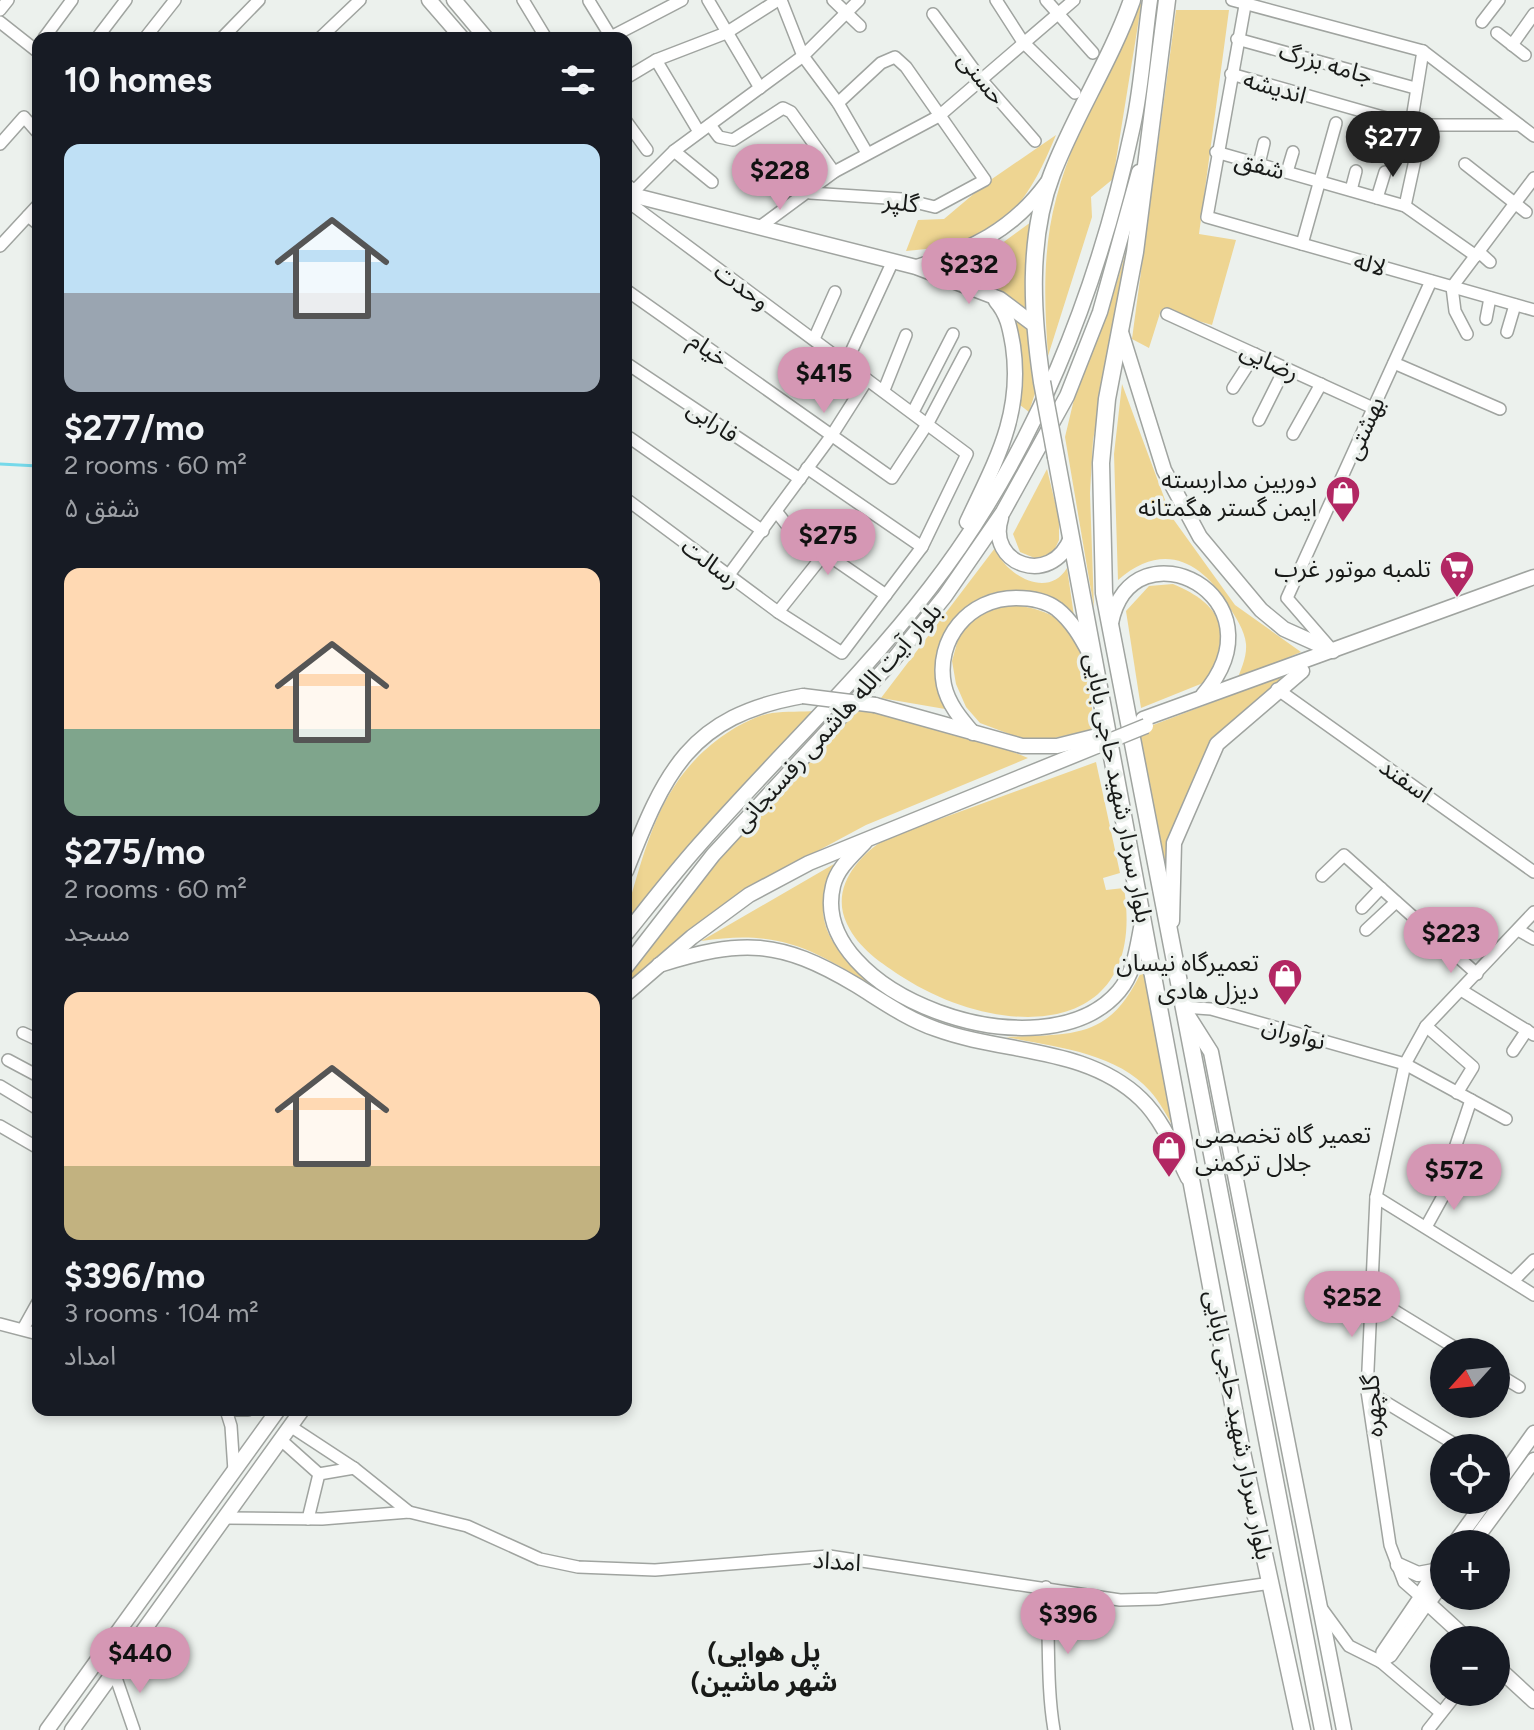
<!DOCTYPE html>
<html lang="en">
<head>
<meta charset="utf-8">
<style>
	body { margin:0; font-family:Figtree,"Noto Sans Arabic",sans-serif; background:#242831; color:#f1f3f6; height:100vh; display:flex; flex-direction:column; font-size:30px; white-space:nowrap }
	* { box-sizing:border-box; margin:0 }
	p { font-size:26px; color:#9ea1a6 }
	.icon { flex:none; width:44px; height:44px; fill:none; stroke:currentColor; stroke-width:2; stroke-linecap:round; stroke-linejoin:round }
	.map { position:relative; flex:1; overflow:hidden }
	.panel { position:absolute; left:32px; top:32px; width:600px; height:1384px; display:flex; flex-direction:column; background:#171b24; border-radius:16px; box-shadow:0 4px 12px #0003 }
	.panel>* { flex:none }
	.needle { width:52px; rotate:243deg }
	.controls { position:absolute; left:1430px; top:1338px; display:grid; gap:16px }
	.controls a { display:grid; place-items:center; width:80px; height:80px; border-radius:50%; background:#171b24; box-shadow:0 4px 12px #0003; font-size:40px }
	.price { position:absolute; translate:-50% -68px; padding:0 18px; border-radius:28px; background:#d597b4; color:#111; font-size:26px; line-height:52px; filter:drop-shadow(0 2px 4px #0008) }
	.price::after { content:''; position:absolute; left:50%; top:48px; width:24px; height:18px; margin-left:-12px; background:inherit; clip-path:polygon(0 0,100% 0,50% 100%) }
	.price.current { background:#222; color:#fff }
	ul { padding:0; list-style:none }
	li { display:grid; align-content:center; gap:16px; height:424px; padding:0 32px }
	li span { display:grid; place-items:center; height:248px; border-radius:16px; color:#555 }
	li>.icon { margin-inline-start:auto }
	span .icon { width:144px; height:144px; fill:#fffc; stroke-width:1 }
	li b { font-size:34px }
	h2 { display:flex; justify-content:space-between; align-items:center; height:96px; padding:0 32px; font-size:34px }
	.map>svg:first-child { display:block }
	.green { fill:#eed592 }
	.lines { fill:none; stroke-linecap:round; stroke-linejoin:round }
	.stream { stroke:#75d9ea; stroke-width:3 }
	.minor-casing { stroke:#a0a4a0; stroke-width:14 }
	.major-casing { stroke:#a0a4a0; stroke-width:17 }
	.highway-casing { stroke:#a0a4a0; stroke-width:19 }
	.minor { stroke:#fff; stroke-width:11 }
	.major { stroke:#fff; stroke-width:14 }
	.highway { stroke:#fff; stroke-width:16 }
	.major-bridge-casing { stroke:#a0a4a0; stroke-width:17; stroke-linecap:butt }
	.highway-bridge-casing { stroke:#a0a4a0; stroke-width:19; stroke-linecap:butt }
	.major-bridge { stroke:#fff; stroke-width:14 }
	.highway-bridge { stroke:#fff; stroke-width:16 }
	.labels { text-anchor:middle; dominant-baseline:central; stroke-width:7; stroke-linejoin:round; paint-order:stroke }
	.street-label { font-size:24px; fill:#181a18; stroke:#ecf1ed }
	.poi-label { font-size:24px; fill:#181a18; stroke:#ecf1ed; text-anchor:end }
	.neighbourhood-label { font-size:26px; font-weight:bold; fill:#181a18; stroke:#ecf1ed }
</style>
</head>
<body>
<div class="map">
<svg width="1534" height="1730" viewBox="0 0 1534 1730">
	<rect width="100%" height="100%" fill="#ecf1ed"/>
	<!-- green -->
	<g class="green">
		<path d="M1142,0L1113,179L1091,197L1092,217L1048,356C1045,313 1043,270 1050,227C1064,147 1108,73 1142,0Z"/>
		<path d="M1176,10H1229L1199,234L1236,240L1212,325L1161,310L1149,348L1132,339Z"/>
		<path d="M1056,135C1023,215 996,244 906,251L918,220L944,219L989,181Z"/>
		<path d="M1140,203L1093,440L1090,493L1094,608L1065,437L1075,395L1113,296Z"/>
		<path d="M1031,222L1026,310L992,284L947,268L994,249Z"/>
		<path d="M1016,319L1029,332L1037,387L1029,412L1020,405L1023,381Z"/>
		<path d="M1122,384L1171,516L1235,605L1301,652L1237,680C1241,669 1247,657 1246,644C1245,631 1235,616 1228,605C1200,559 1162,542 1118,580L1114,454Z"/>
		<path d="M1047,469L1059,519V540L1052,555L1037,559L1020,552L1013,534Z"/>
		<path d="M995,548C1005,575 1048,600 1067,568L1074,616C1003,551 906,621 945,709L881,698Z"/>
		<path d="M1173,584C1223,605 1229,629 1213,679L1141,708L1126,611L1149,586Z"/>
		<path d="M1001,604C1087,608 1088,658 1094,729L1033,743L980,723L966,707L956,684L952,661L959,636L978,613Z"/>
		<path d="M1282,676L1281,681C1263,692 1250,707 1236,722C1162,799 1169,869 1178,967L1132,733Z"/>
		<path d="M854,704L972,735L1028,758L866,825L745,890L626,990V969L714,856Z"/>
		<path d="M816,711L692,841L626,924V913C648,841 660,778 727,733C739,725 758,715 772,713C786,711 802,712 816,711Z"/>
		<path d="M1096,762L1120,873L1103,878L1106,890L1124,888C1148,1042 1000,1039 904,978C881,963 859,949 847,924C830,889 857,857 885,839Z"/>
		<path d="M834,864C807,925 833,948 877,989C812,948 779,929 701,941Z"/>
		<path d="M1143,968L1174,1128C1167,1116 1160,1102 1150,1091C1116,1052 1054,1047 1006,1037C1077,1034 1111,1039 1143,968Z"/>
	</g>
	<g class="lines">
		<!-- stream -->
		<path class="stream" d="M0,464L38,466"/>
		<defs>
			<g id="minor">
				<path d="M523,0L546,38"/>
				<path d="M708,0L760,88"/>
				<path d="M781,0L803,56L838,103L867,153"/>
				<path d="M833,0L860,26"/>
				<path d="M996,0L1023,42L1075,93"/>
				<path d="M1046,0L1093,53"/>
				<path d="M1232,0L1423,51L1534,136"/>
				<path d="M1246,0L1207,217L1534,310"/>
				<path d="M589,1L611,37"/>
				<path d="M0,10L8,0"/>
				<path d="M933,14L980,78L1035,141"/>
				<path d="M0,22L38,52"/>
				<path d="M1482,22L1499,0"/>
				<path d="M1497,33L1525,55"/>
				<path d="M44,38L72,0"/>
				<path d="M97,38L126,0"/>
				<path d="M145,38L175,0"/>
				<path d="M222,38L259,0"/>
				<path d="M320,38L360,0"/>
				<path d="M609,38L682,0"/>
				<path d="M1237,39L1415,88"/>
				<path d="M1512,45L1534,14"/>
				<path d="M656,60L699,132"/>
				<path d="M1231,74L1411,125H1519"/>
				<path d="M626,78L656,60L726,33L778,0"/>
				<path d="M626,121L647,150"/>
				<path d="M710,125L719,137L733,140L783,108L791,112L834,172"/>
				<path d="M1411,125L1423,51"/>
				<path d="M0,144L24,117L38,133"/>
				<path d="M674,151L712,182"/>
				<path d="M1216,152L1405,206L1476,256"/>
				<path d="M1259,164L1264,143"/>
				<path d="M1465,164L1526,212"/>
				<path d="M1287,172L1293,152"/>
				<path d="M1351,190L1356,171"/>
				<path d="M633,192L674,151L803,56L859,0"/>
				<path d="M810,193L902,199L935,207L985,180L906,67L895,57L881,63L838,103"/>
				<path d="M1377,198L1385,172"/>
				<path d="M1405,206L1415,160"/>
				<path d="M28,216L38,224"/>
				<path d="M761,226L834,172L939,116L1074,0"/>
				<path d="M1302,244L1336,123"/>
				<path d="M0,246L38,205"/>
				<path d="M1479,252L1490,262"/>
				<path d="M626,290L892,478L928,423L965,353"/>
				<path d="M1167,314L1373,408"/>
				<path d="M1486,319L1490,298"/>
				<path d="M1507,332L1515,305"/>
				<path d="M1467,334L1455,311L1452,287L1534,178"/>
				<path d="M814,339L835,292"/>
				<path d="M626,363L800,479"/>
				<path d="M846,363L892,263"/>
				<path d="M1394,363L1500,409"/>
				<path d="M1233,388L1255,354"/>
				<path d="M884,390L906,335"/>
				<path d="M913,412L953,334"/>
				<path d="M1259,420L1285,368"/>
				<path d="M1293,434L1321,384"/>
				<path d="M630,438L763,531"/>
				<path d="M807,468L922,547"/>
				<path d="M626,499L778,612L842,653L922,547L967,454L631,204"/>
				<path d="M776,511L790,529"/>
				<path d="M728,576L832,435L867,380"/>
				<path d="M778,612L825,553L886,595"/>
				<path d="M1333,651L1287,598L1431,281"/>
				<path d="M1277,689L1534,872"/>
				<path d="M1322,876L1344,855L1477,974"/>
				<path d="M1362,908L1381,888"/>
				<path d="M1366,930L1396,902"/>
				<path d="M1518,930L1534,939"/>
				<path d="M1461,990L1534,1035"/>
				<path d="M1183,1007L1211,1009L1405,1064L1506,1119"/>
				<path d="M1426,1026L1473,1067L1457,1093"/>
				<path d="M23,1033L38,1040"/>
				<path d="M1513,1051L1527,1030"/>
				<path d="M8,1060L38,1076"/>
				<path d="M0,1086L38,1109"/>
				<path d="M0,1126L38,1148"/>
				<path d="M1453,1154L1471,1100"/>
				<path d="M1376,1197L1534,1295"/>
				<path d="M1426,1227L1452,1180"/>
				<path d="M1514,1280L1534,1260"/>
				<path d="M1372,1297L1462,1352"/>
				<path d="M0,1324L38,1334"/>
				<path d="M23,1329L38,1302"/>
				<path d="M1496,1373L1519,1387"/>
				<path d="M1367,1391L1461,1448"/>
				<path d="M226,1410L231,1426L234,1471"/>
				<path d="M231,1410H248"/>
				<path d="M290,1426L354,1468L409,1512"/>
				<path d="M281,1440L319,1474"/>
				<path d="M226,1518L322,1519L409,1512L467,1526L540,1559L578,1567L655,1570L829,1556L1120,1600L1158,1599L1271,1583"/>
				<path d="M308,1519L319,1474L354,1468"/>
				<path d="M1046,1587C1050,1634 1046,1683 1054,1730"/>
				<path d="M1322,1609L1349,1646L1381,1662L1440,1712"/>
				<path d="M1381,1662L1382,1652L1420,1596L1404,1582L1390,1545L1367,1391L1376,1197L1405,1064L1426,1026L1534,912"/>
				<path d="M1381,1662L1391,1656L1428,1603"/>
				<path d="M114,1672L134,1730"/>
				<path d="M1428,1730L1458,1692"/>
			</g>
			<g id="major">
				<path d="M429,0L462,38"/>
				<path d="M454,0L486,38"/>
				<path d="M626,186L636,194L631,204L626,203"/>
				<path d="M636,196L916,267L1000,299L1033,324"/>
				<path d="M917,267C971,249 1012,231 1047,183"/>
				<path d="M1121,332L1164,470L1200,537L1261,610L1284,629L1333,651"/>
				<path d="M1001,518C986,564 1051,588 1071,538"/>
				<path d="M967,522C995,462 1023,415 1013,346C1010,329 1008,315 996,301"/>
				<path d="M1111,623C1132,519 1288,596 1203,695"/>
				<path d="M875,705L1022,746H1057L1097,736"/>
				<path d="M1143,719L1534,577"/>
				<path d="M973,733C961,719 948,704 944,685C935,639 969,598 1016,598C1031,598 1045,600 1057,609C1072,621 1081,637 1090,654"/>
				<path d="M865,842C853,855 837,868 833,886C807,993 1044,1080 1119,991C1135,972 1137,947 1142,923"/>
				<path d="M626,871C665,772 689,716 803,696"/>
				<path d="M1172,921L1174,843L1217,744L1302,671"/>
				<path d="M626,934C650,904 674,873 699,845C775,758 860,679 930,588C1034,454 1098,291 1133,126C1142,85 1144,42 1150,0"/>
				<path d="M659,965C742,939 779,939 856,985C882,1001 907,1019 936,1029C1004,1054 1086,1046 1141,1099C1163,1120 1175,1152 1188,1178"/>
				<path d="M626,967L713,855L894,659L945,596L1003,512L1067,396L1100,312L1139,172"/>
				<path d="M626,994L692,937L749,895L809,863L1097,746"/>
				<path d="M1185,1011L1211,1052L1344,1730"/>
				<path d="M1496,1486L1534,1433"/>
				<path d="M1454,1544L1486,1500"/>
				<path d="M1472,1544L1534,1460"/>
				<path d="M1444,1557L1420,1596L1468,1640"/>
				<path d="M1398,1565L1418,1574L1434,1571"/>
				<path d="M1428,1603L1444,1581"/>
				<path d="M1496,1666L1534,1701"/>
				<path d="M47,1730L278,1410"/>
				<path d="M72,1730L302,1410"/>
			</g>
			<g id="highway">
				<path d="M1167,0L1135,252L1107,399L1101,463L1104,593L1323,1730"/>
				<path d="M1042,382C1032,315 1027,239 1052,174C1075,114 1111,60 1132,0"/>
				<path d="M1056,457L1242,1452L1302,1730"/>
			</g>
		</defs>
		<!-- minor casing -->
		<use href="#minor" class="minor-casing"/>
		<!-- major casing -->
		<use href="#major" class="major-casing"/>
		<!-- highway casing -->
		<use href="#highway" class="highway-casing"/>
		<!-- minor -->
		<use href="#minor" class="minor"/>
		<!-- major -->
		<use href="#major" class="major"/>
		<!-- highway -->
		<use href="#highway" class="highway"/>
		<defs>
			<g id="major-bridge">
				<path d="M803,696L875,705"/>
				<path d="M1097,746L1146,726"/>
			</g>
			<path id="highway-bridge" d="M1042,382L1056,457"/>
		</defs>
		<!-- major-bridge casing -->
		<use href="#major-bridge" class="major-bridge-casing"/>
		<!-- highway-bridge casing -->
		<use href="#highway-bridge" class="highway-bridge-casing"/>
		<!-- major-bridge -->
		<use href="#major-bridge" class="major-bridge"/>
		<!-- highway-bridge -->
		<use href="#highway-bridge" class="highway-bridge"/>
	</g>
	<!-- icons -->
	<defs>
		<symbol id="shop-pin" viewBox="-11 -11 22 30"><path d="M0 17L-7.5 6A9.5 9.5 0 1 1 7.5 6Z" fill="#b22763" stroke="#ecf1ed"/><path d="M-5-2.5h2.3a2.7 3.5 0 0 1 5.4 0H5L5.5 6h-11ZM-1.5-2.5h3a1.5 2.3 0 0 0-3 0Z" fill="#fff"/></symbol>
		<symbol id="supermarket-pin" viewBox="-11 -11 22 30"><path d="M0 17L-7.5 6A9.5 9.5 0 1 1 7.5 6Z" fill="#b22763" stroke="#ecf1ed"/><path d="M-6-5.5h2.5l.6 2H6L4.5 2H-2.5L-4.4-4H-6ZM-1.5 3.2a1.3 1.3 0 1 0 .1 0ZM3 3.2a1.3 1.3 0 1 0 .1 0Z" fill="#fff"/></symbol>
	</defs>
	<g fill-rule="evenodd">
		<use href="#shop-pin" x="1323" y="473" width="40" height="54"/>
		<use href="#supermarket-pin" x="1437" y="548" width="40" height="54"/>
		<use href="#shop-pin" x="1265" y="956" width="40" height="54"/>
		<use href="#shop-pin" x="1149" y="1128" width="40" height="54"/>
	</g>
	<g class="labels">
		<!-- street labels -->
		<g class="street-label">
			<text transform="translate(1326 63) rotate(16)">جامه بزرگ</text>
			<text transform="translate(982 78) rotate(51)">حسنی</text>
			<text transform="translate(1275 87) rotate(16)">اندیشه</text>
			<text transform="translate(1260 165) rotate(15)">شفق</text>
			<text transform="translate(901 202) rotate(8)">گلپر</text>
			<text transform="translate(1370 264) rotate(16)">لاله</text>
			<text transform="translate(742 286) rotate(36)">وحدت</text>
			<text transform="translate(709 349) rotate(35)">خیام</text>
			<text transform="translate(1270 361) rotate(25)">رضایی</text>
			<text transform="translate(713 421) rotate(34)">فارابی</text>
			<text transform="translate(1364 428) rotate(-66)">بهشتی</text>
			<text transform="translate(711 563) rotate(37)">رسالت</text>
			<text transform="translate(837 717) rotate(-48)">بلوار آیت الله هاشمی رفسنجانی</text>
			<text transform="translate(1406 780) rotate(35)">اسفند</text>
			<text transform="translate(1119 788) rotate(79)">بلوار سردار شهید حاجی بابایی</text>
			<text transform="translate(1294 1033) rotate(16)">نوآوران</text>
			<text transform="translate(1372 1406) rotate(-94)">گلچهره</text>
			<text transform="translate(1239 1425) rotate(79)">بلوار سردار شهید حاجی بابایی</text>
			<text transform="translate(837 1561) rotate(4)">امداد</text>
		</g>
		<!-- poi labels -->
		<g class="poi-label">
			<text x="1317" y="479">دوربین مداربسته<tspan x="1317" dy="28">ایمن گستر هگمتانه</tspan></text>
			<text x="1431" y="568">تلمبه موتور غرب</text>
			<text x="1259" y="962">تعمیرگاه نیسان<tspan x="1259" dy="28">دیزل هادی</tspan></text>
			<text x="1195" y="1134" text-anchor="start">تعمیر گاه تخصصی<tspan x="1195" dy="28">جلال ترکمنی</tspan></text>
		</g>
		<!-- neighbourhood labels -->
		<g class="neighbourhood-label">
			<text x="764" y="1652">(پل هوایی<tspan x="764" dy="30">(شهر ماشین</tspan></text>
		</g>
	</g>
</svg>
<div class="controls">
<a><svg class="needle" viewBox="-14 -14 28 28"><path d="M0-13l5 13h-10z" fill="#e53935"/><path d="M0 13l5-13h-10z" fill="#9ea1a6"/></svg></a>
<a><svg class="icon" aria-label="locate" viewBox="0 0 24 24"><circle cx="12" cy="12" r="6"/><path d="M12 2v4M12 18v4M2 12h4M18 12h4"/></svg></a>
<a>+</a>
<a>−</a>
</div>
<b class="price current" style="left:1393px;top:179px">$277</b>
<b class="price" style="left:780px;top:212px">$228</b>
<b class="price" style="left:969px;top:306px">$232</b>
<b class="price" style="left:824px;top:415px">$415</b>
<b class="price" style="left:828px;top:577px">$275</b>
<b class="price" style="left:1451px;top:975px">$223</b>
<b class="price" style="left:1454px;top:1212px">$572</b>
<b class="price" style="left:1352px;top:1339px">$252</b>
<b class="price" style="left:1068px;top:1656px">$396</b>
<b class="price" style="left:140px;top:1695px">$440</b>
<section class="panel">
<h2>10 homes<svg class="icon" aria-label="filters" viewBox="0 0 24 24"><path d="M4 7h16M4 17h16"/><circle cx="9" cy="7" r="2"/><circle cx="15" cy="17" r="2"/></svg></h2>
<ul>
<li><span style="background:linear-gradient(#bfe0f5 60%,#9aa5b1 0)"><svg class="icon" aria-label="home" viewBox="0 0 24 24"><path d="M3 11l9-7 9 7M6 9v11h12V9"/></svg></span><div><b>$277/mo</b><p>2 rooms · 60 m²</p><p>شفق ۵</p></div></li>
<li><span style="background:linear-gradient(#ffd9b3 65%,#7fa58c 0)"><svg class="icon" aria-label="home" viewBox="0 0 24 24"><path d="M3 11l9-7 9 7M6 9v11h12V9"/></svg></span><div><b>$275/mo</b><p>2 rooms · 60 m²</p><p>مسجد</p></div></li>
<li><span style="background:linear-gradient(#ffd9b3 70%,#c2b280 0)"><svg class="icon" aria-label="home" viewBox="0 0 24 24"><path d="M3 11l9-7 9 7M6 9v11h12V9"/></svg></span><div><b>$396/mo</b><p>3 rooms · 104 m²</p><p>امداد</p></div></li>
</ul>
</section>
</div>
</body>
</html>
